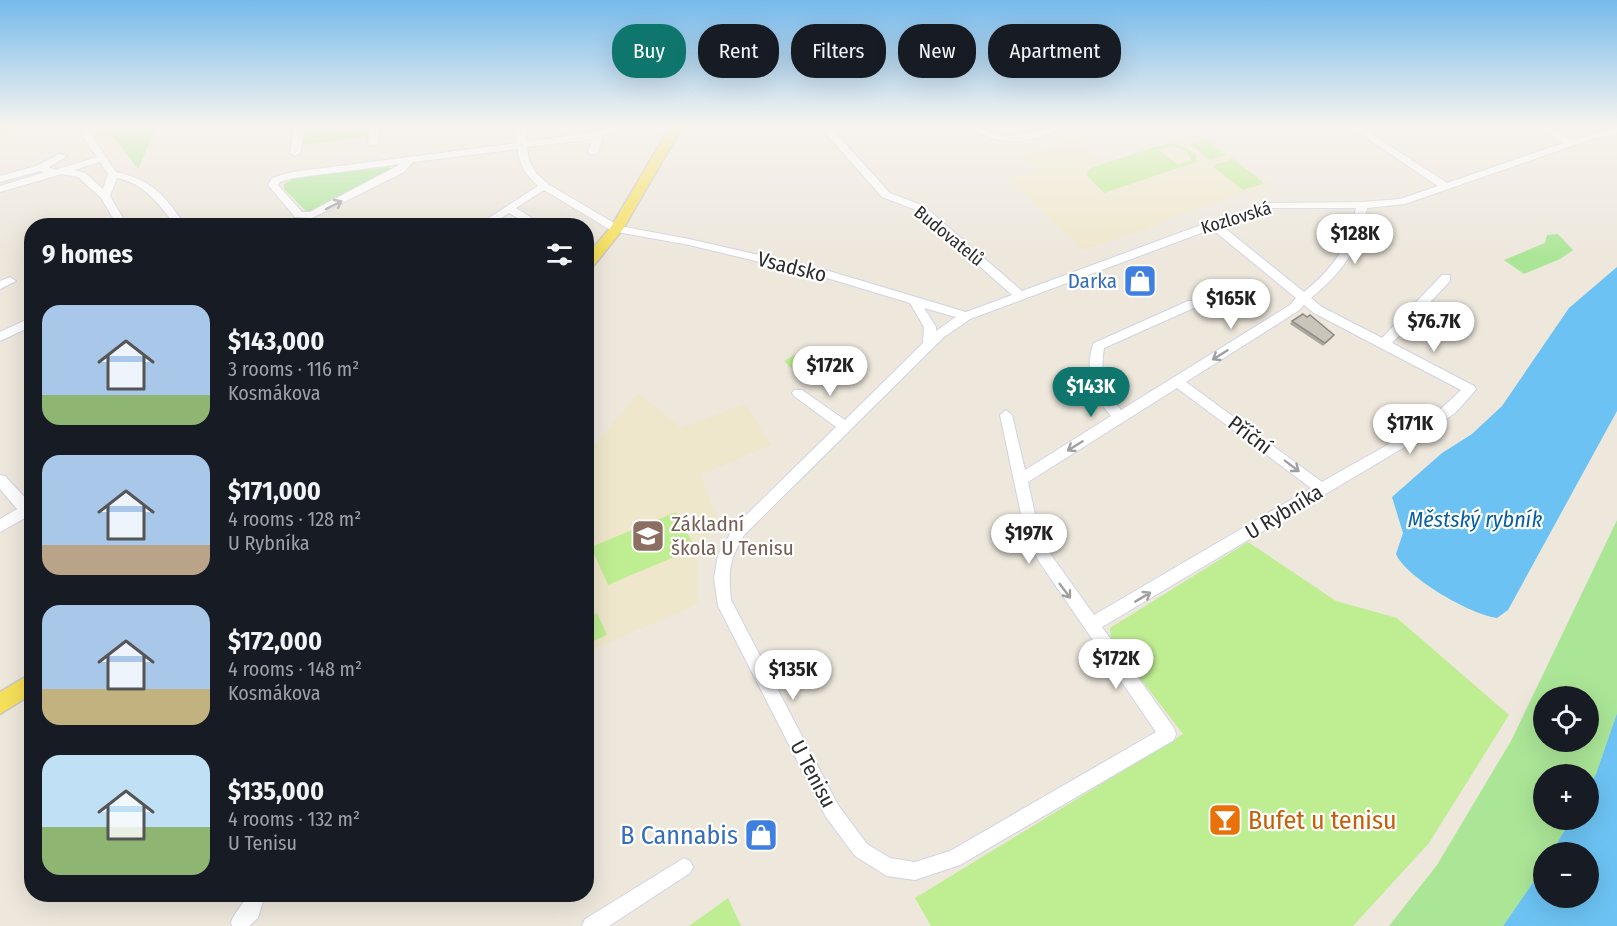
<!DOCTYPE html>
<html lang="en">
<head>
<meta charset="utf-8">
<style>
	body { margin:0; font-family:"Fira Sans Condensed",sans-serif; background:#242831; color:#f1f3f6; height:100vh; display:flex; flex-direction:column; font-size:22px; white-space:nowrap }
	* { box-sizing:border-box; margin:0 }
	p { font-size:20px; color:#9ea1a6 }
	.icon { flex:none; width:33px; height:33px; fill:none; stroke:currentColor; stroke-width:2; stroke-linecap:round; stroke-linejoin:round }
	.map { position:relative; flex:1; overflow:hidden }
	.side { position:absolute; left:24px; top:218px; width:570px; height:684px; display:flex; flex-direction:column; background:#171b24; border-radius:24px; box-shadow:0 6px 24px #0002 }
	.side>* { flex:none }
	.top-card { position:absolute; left:612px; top:24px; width:570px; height:54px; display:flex; gap:12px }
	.buttons { position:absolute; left:1533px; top:686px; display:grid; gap:12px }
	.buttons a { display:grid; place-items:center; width:66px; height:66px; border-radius:50%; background:#171b24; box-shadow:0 6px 24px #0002; font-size:30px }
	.price { position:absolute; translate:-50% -51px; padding:0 14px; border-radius:21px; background:#fff; color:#222; font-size:20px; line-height:39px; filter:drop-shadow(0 2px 3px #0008) }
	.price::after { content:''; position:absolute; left:50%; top:36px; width:18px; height:14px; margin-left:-9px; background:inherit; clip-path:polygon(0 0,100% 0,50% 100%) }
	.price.active { background:#0f766e; color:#fff }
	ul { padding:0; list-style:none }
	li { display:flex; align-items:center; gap:18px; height:150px; padding:0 18px }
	li span { display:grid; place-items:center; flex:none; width:168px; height:120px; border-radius:18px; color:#555 }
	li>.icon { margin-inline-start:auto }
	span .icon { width:72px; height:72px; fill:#fffc; stroke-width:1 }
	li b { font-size:26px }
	h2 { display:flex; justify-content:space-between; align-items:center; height:72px; padding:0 18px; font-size:26px }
	.tag { padding:0 21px; border-radius:24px; background:#171b24; box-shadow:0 6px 24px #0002; font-size:21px; line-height:54px }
	.tag.active { background:#0f766e; color:#fff }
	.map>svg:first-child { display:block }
	.education { fill:#efe7cb }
	.green { fill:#abe697; fill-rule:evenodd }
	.pitch { fill:#bfed92; fill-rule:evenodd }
	.water { fill:#6cc3f3 }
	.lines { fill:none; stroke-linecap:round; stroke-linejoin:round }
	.minor-casing { stroke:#d1d3e4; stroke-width:2 }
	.major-casing { stroke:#c8c8c8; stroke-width:3 }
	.minor { fill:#fff; fill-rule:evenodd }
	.major { fill:#f6df59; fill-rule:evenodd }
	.wall { fill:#ada9a1 }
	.building { fill:#c9c5bb; stroke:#8d8a83; stroke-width:1.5 }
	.oneway { stroke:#a0a0a0 }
	.labels { text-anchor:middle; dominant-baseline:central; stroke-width:4.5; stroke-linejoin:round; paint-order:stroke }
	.far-street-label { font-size:18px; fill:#2b2b2b; stroke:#fff }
	.street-label { font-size:21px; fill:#2b2b2b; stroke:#fff }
	.shop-label { font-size:21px; fill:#366cbe; stroke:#fff; text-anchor:end }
	.education-label { font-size:21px; fill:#785e54; stroke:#fff; text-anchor:start }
	.water-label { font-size:22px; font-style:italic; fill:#085fa1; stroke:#fff }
	.near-food-label { font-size:26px; fill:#c56008; stroke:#fff; text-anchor:start }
	.near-shop-label { font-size:26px; fill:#366cbe; stroke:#fff; text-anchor:end }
</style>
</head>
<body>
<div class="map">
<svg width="1617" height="926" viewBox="0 0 1617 926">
	<rect width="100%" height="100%" fill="#ede7dc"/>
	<!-- education -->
	<g class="education">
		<path d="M1208,138L1270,184L1157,222L1159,225L1083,250L1009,179L1038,170L1023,156L1076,140L1103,163L1178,140L1185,145Z"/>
		<path d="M639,393L681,428L745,404L771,445L700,475L719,522L698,551V604L587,652V453Z"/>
	</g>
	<!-- green -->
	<g class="green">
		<path d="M117,127H156L138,169L111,134L96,137Z"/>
		<path d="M388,167L397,171L329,209L307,212L284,189V184L295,178Z"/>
		<path d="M1558,234L1573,250L1560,259L1524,274L1504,260L1545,243L1547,235Z"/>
		<path d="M1617,520V713L1596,774L1589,787L1588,774H1544V819H1571L1552,852H1544L1543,868L1503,926H1389L1437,865L1511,741ZM1544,696H1588V741H1544Z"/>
	</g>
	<!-- pitch -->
	<g class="pitch">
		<path d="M305,127H371L370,136L301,145Z"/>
		<path d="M1205,139L1226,155L1210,160L1189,144Z"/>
		<path d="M1165,144C1177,143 1187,146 1196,155V162L1104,193L1087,175L1088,170L1093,167ZM1173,146L1187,152L1191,160L1178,165L1159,150Z"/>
		<path d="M1233,159L1264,183L1243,190L1212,166Z"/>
		<path d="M809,347L831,368L806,382L784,361Z"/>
		<path d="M676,512L695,548L608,585L591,547Z"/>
		<path d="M1248,542L1336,601L1397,618L1509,715L1429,843L1353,926H931L915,898L1183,734L1111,640L1110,628Z"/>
		<path d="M597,613L607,635L587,644V618Z"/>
		<path d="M728,898L741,926H689Z"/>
	</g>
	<!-- water -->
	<g class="water">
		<path d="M1617,267V411L1508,610L1497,618C1472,615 1406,578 1396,554L1403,533L1392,497L1442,453L1472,434L1502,406L1569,308Z"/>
		<path d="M1617,713V926H1503L1543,868L1544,897H1588V852H1552L1571,819H1588L1589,787L1596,774Z"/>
	</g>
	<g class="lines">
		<defs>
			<g id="minor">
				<path d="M76,127H86L116,172C153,180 165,196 185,225H175C158,203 145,184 117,178L110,196L127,225H117L101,198L78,177L62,174L0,192V186L45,172L40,171L0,182V176L36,166L59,154L67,156L49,167L55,170L97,157ZM100,162L108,174L103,189L85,173L74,170Z"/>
				<path d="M295,127H305L300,153L295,156L290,153Z"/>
				<path d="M370,127H380L378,143L373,146L368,143Z"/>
				<path d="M515,127H525L527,142L596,132L606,127H617L603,136L598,152L593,155L588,152L593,139L527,147L529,161L536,173L548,184L619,226L689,239L829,271L966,312L1012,295L916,210L882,197L820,127H830L890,193L924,206L1022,291L1209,222L1267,203L1362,202L1400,199L1438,186L1350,127H1361L1447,183L1563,143L1537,127H1549L1572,140L1617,128V134L1592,139L1405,204L1367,208C1360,249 1342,272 1311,298L1322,307L1382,338L1442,275H1450V281L1392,343L1474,386L1476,389L1474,392L1455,413L1413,442L1102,627L1174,728L1176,734L1174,740L960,865L915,880L887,876L855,856L826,817L718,606L714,578L718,555L734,527L836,427L794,396L792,393L794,390H802L845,420L923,343L924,327L910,303L827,278L689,245L612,231L544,190L516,208L543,225H530L509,213L490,225H478L538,186C526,175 519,165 518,149L413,162L404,172L312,218L295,217L268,185L272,178L292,172L517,143ZM401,164L310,212H302L278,185L280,182L293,178ZM1272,208H1356C1349,247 1333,268 1304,292L1221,225ZM1212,229L1296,298L1290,305L1121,410C1104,393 1100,371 1104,348L1196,307L1198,304L1196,301H1188L1094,343C1083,367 1094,398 1111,416L1025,470L1012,415L1006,410L1000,415L1024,528L1038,560L1156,732L950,851L915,862L890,858L867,844L838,805L731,600C728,571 729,561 744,535L944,337L970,319ZM1304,305L1314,313L1461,390C1423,430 1369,454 1322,482L1186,382L1298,311ZM924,308L956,317L936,331V327ZM1177,388L1311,488L1094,615L1049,552L1038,528L1028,482Z"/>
				<path d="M971,127C984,127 991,135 1004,136C1024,137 1042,126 1062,127C1040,143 992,148 971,127Z"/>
				<path d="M10,277L16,281L0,289V281Z"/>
				<path d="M32,317V326L0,341V332Z"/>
				<path d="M0,475L5,476L29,502L32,501V522L25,518L0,532V519L17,509L0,489Z"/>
				<path d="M684,858L690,861L693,867L690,873L609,926H582L585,919Z"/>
				<path d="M247,894H265L258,918L249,926H232L231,922C235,911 243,906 247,894Z"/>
			</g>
			<g id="major">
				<path d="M0,127H10L0,130Z"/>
				<path d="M670,127H682L623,229L591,269L586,270V256L611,227Z"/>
				<path d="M32,673V694L0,714V692Z"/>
			</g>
		</defs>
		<!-- minor casing -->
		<use href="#minor" class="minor-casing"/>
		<!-- major casing -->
		<use href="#major" class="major-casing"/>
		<!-- minor -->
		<use href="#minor" class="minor"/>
		<!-- major -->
		<use href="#major" class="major"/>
	</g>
	<!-- wall -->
	<path class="wall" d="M1292,321L1332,338L1323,346L1290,324Z"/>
	<!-- building -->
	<path class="building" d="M1303,314L1307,317L1310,315L1334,335L1325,343L1292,321Z"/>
	<!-- one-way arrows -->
	<defs><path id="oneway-shaft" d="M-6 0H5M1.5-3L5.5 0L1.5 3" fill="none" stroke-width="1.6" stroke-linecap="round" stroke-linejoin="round" transform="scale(1.5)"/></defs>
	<g class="oneway">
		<use href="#oneway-shaft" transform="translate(334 205) rotate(-27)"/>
		<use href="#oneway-shaft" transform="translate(1220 355) rotate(148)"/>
		<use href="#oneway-shaft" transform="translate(1075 446) rotate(148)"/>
		<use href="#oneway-shaft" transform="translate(1292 466) rotate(37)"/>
		<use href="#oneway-shaft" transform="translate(1065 591) rotate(53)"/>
		<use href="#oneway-shaft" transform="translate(1143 597) rotate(-31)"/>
	</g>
	<!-- sky -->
	<linearGradient id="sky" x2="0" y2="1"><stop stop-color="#76baec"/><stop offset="0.49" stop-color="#f7f4ef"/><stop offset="1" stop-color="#f7f4ef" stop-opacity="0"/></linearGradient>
	<rect width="1617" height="257" fill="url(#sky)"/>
	<!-- icons -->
	<defs>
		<symbol id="shop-square" viewBox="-11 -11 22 22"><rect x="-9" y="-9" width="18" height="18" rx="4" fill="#3f7fe0" stroke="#fff"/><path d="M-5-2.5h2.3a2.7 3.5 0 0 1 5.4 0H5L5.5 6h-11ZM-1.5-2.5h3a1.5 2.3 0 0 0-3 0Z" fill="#fff"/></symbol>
		<symbol id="school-square" viewBox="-11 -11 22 22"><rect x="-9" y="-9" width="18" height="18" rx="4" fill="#8d6e63" stroke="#fff"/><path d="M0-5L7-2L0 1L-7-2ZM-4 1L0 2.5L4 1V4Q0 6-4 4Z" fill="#fff"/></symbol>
		<symbol id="bar-square" viewBox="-11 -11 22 22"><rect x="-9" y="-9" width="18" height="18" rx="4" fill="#e8710a" stroke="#fff"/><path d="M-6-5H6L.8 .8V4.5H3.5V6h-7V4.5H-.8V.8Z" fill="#fff"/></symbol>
	</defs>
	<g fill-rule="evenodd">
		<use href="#shop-square" x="1121" y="262" width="38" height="38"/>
		<use href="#school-square" x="629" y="517" width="38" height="38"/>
		<use href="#bar-square" x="1206" y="801" width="38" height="38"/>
		<use href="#shop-square" x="742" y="816" width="38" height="38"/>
	</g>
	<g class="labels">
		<!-- far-street labels -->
		<g class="far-street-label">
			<text transform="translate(1236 218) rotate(-17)">Kozlovská</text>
			<text transform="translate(949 236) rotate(39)">Budovatelů</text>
		</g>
		<!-- street labels -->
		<g class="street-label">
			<text transform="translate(792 267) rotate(14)">Vsadsko</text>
			<text transform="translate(1250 435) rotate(37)">Příční</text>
			<text transform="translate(1284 512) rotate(-31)">U Rybníka</text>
			<text transform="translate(813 774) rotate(62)">U Tenisu</text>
		</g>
		<!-- shop labels -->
		<g class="shop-label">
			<text x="1117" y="281">Darka</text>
		</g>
		<!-- education labels -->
		<g class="education-label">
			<text x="671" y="524">Základní<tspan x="671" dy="24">škola U Tenisu</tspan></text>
		</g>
		<!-- water labels -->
		<g class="water-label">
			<text x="1475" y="519">Městský rybník</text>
		</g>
		<!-- near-food labels -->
		<g class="near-food-label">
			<text x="1248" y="820">Bufet u tenisu</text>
		</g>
		<!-- near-shop labels -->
		<g class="near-shop-label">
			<text x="738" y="835">B Cannabis</text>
		</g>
	</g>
</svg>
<div class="buttons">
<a><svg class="icon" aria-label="locate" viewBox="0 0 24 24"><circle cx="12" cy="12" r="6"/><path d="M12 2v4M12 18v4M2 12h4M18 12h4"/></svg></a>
<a>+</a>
<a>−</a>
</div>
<b class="price" style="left:1355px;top:265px">$128K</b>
<b class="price" style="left:1231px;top:330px">$165K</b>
<b class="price" style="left:1434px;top:353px">$76.7K</b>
<b class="price" style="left:830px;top:397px">$172K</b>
<b class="price active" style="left:1091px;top:418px">$143K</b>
<b class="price" style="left:1410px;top:455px">$171K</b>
<b class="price" style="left:1029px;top:565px">$197K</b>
<b class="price" style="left:1116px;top:690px">$172K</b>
<b class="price" style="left:793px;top:701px">$135K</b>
<div class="top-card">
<a class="tag active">Buy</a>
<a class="tag">Rent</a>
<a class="tag">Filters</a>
<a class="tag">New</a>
<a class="tag">Apartment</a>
</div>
<section class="side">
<h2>9 homes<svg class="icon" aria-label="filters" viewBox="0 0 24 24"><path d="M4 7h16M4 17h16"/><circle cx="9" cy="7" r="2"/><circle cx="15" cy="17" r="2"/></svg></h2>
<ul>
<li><span style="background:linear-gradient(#a9c7e8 75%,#8fb573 0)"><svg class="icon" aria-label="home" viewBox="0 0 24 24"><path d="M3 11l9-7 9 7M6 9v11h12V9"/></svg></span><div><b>$143,000</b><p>3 rooms · 116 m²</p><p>Kosmákova</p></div></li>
<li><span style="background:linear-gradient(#a9c7e8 75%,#b9a48a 0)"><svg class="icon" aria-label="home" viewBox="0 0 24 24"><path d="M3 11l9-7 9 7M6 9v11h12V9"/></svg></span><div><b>$171,000</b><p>4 rooms · 128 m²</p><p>U Rybníka</p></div></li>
<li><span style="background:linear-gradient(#a9c7e8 70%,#c2b280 0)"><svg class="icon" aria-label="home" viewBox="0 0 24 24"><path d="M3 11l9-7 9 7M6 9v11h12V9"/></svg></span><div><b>$172,000</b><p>4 rooms · 148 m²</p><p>Kosmákova</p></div></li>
<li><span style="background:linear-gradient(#bfe0f5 60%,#8fb573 0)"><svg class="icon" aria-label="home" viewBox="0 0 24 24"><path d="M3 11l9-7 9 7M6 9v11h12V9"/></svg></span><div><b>$135,000</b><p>4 rooms · 132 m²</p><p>U Tenisu</p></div></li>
</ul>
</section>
</div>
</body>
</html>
